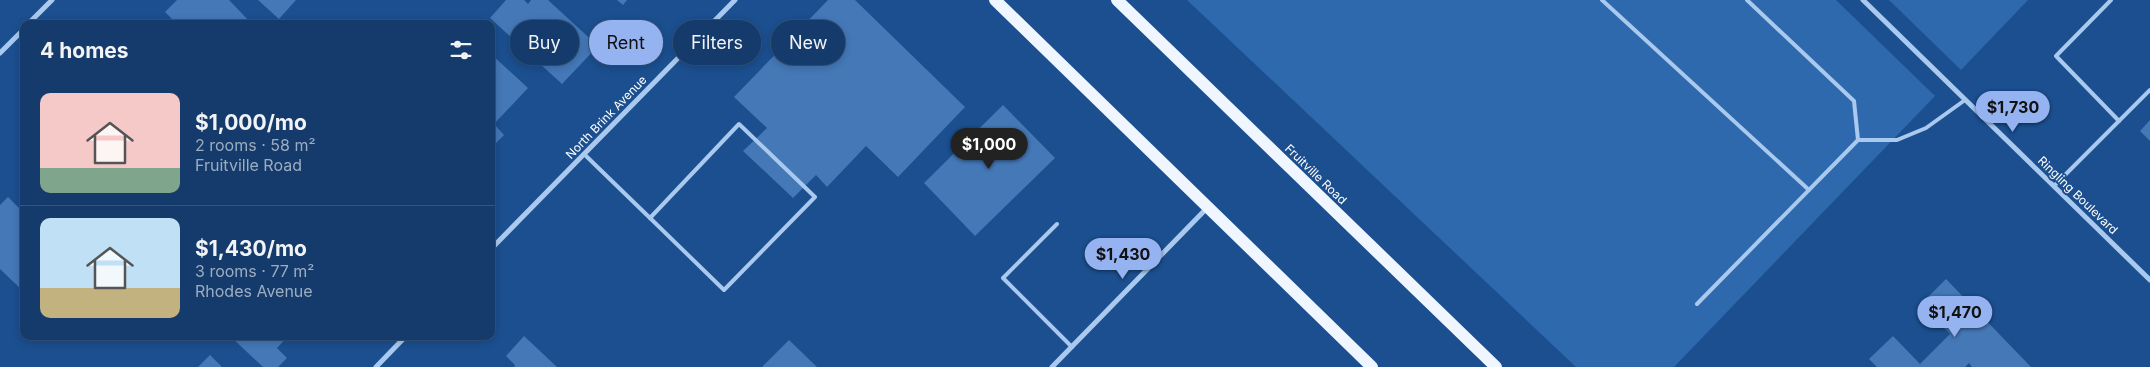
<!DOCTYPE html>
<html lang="en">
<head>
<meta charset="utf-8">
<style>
	body { margin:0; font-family:Inter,sans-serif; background:#214673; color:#f1f3f6; height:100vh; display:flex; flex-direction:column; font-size:19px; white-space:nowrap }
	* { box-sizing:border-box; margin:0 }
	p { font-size:16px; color:#9dadc1 }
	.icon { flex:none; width:28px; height:28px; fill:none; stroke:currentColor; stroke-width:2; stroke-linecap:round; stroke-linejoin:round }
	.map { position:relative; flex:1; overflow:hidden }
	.details { position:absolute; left:20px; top:20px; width:475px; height:320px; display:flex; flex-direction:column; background:#143b6b; border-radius:10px; box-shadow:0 2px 8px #0003,0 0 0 1px #33557e }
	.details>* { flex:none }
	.guide { position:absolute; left:510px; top:20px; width:475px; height:45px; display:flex; gap:10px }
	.price { position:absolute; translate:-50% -42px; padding:0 11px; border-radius:18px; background:#95b2f1; color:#111; font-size:16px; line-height:32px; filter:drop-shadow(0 1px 2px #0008) }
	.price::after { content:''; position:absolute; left:50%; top:30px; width:15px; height:11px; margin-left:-8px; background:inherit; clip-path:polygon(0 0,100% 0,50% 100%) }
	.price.selected { background:#222; color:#fff }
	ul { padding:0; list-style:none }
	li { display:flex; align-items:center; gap:15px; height:125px; padding:0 20px }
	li+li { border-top:1px solid #33557e }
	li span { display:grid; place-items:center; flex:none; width:140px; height:100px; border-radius:10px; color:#555 }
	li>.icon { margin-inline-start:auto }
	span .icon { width:60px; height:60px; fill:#fffc; stroke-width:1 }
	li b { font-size:21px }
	h2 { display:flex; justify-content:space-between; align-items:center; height:60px; padding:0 20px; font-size:21px }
	.pill { padding:0 18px; border-radius:22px; background:#143b6b; box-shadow:0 2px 8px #0003,0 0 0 1px #33557e; font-size:18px; line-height:45px }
	.pill.selected { background:#95b2f1; color:#111 }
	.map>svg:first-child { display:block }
	.green { fill:#2e69ad }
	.building { fill:#4478b7 }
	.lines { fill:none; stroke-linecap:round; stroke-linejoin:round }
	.service { stroke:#a9c9ee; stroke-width:4 }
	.minor { stroke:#a9c9ee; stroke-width:5 }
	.primary { stroke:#f0f6ff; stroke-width:12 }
	.labels { text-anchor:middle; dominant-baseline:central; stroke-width:4; stroke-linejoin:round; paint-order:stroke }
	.street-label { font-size:12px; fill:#fff; stroke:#1b4f8f }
</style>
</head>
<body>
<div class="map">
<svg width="2150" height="367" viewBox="0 0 2150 367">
	<rect width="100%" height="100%" fill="#1b4f8f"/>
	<!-- green -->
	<g class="green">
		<path d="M1187,0H1836L1935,96L1674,367H1576Z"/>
		<path d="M1889,0H2028L1961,70Z"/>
	</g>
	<!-- building -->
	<g class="building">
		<path d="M177,0H229L252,24H177L165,12Z"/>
		<path d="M258,0H296L279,19Z"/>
		<path d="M506,0H524L528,4L531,0H548L598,46L562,84L490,18Z"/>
		<path d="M617,0H627L623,5Z"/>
		<path d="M828,0H855L965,107L898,177L866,146L827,187L816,175L793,198L743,151L767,128L734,97Z"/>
		<path d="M491,54L528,88L494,124L504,135L491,148Z"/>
		<path d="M1003,105L1055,158L975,236L924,183Z"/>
		<path d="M2150,120V141L2140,131Z"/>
		<path d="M8,197L24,213V292L0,269V205Z"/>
		<path d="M1946,279L2031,367H1972L1969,363L1965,367H1877L1869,359L1893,336L1920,364L1950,334L1921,304Z"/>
		<path d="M230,336H288L277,348L287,358L278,367H263Z"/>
		<path d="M524,336L557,367H514L515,365L506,356Z"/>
		<path d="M789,340L817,367H762Z"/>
		<path d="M210,355L222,367H198Z"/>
	</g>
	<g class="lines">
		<!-- service -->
		<g class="service">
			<path d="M1602,0L1809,190"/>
			<path d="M1747,0L1854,101L1858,140H1897L1926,128L1965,100"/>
			<path d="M2111,0L2056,56L2119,121"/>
			<path d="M739,124L815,197L724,290L650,218Z"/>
			<path d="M584,154L650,218"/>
			<path d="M2054,186L2150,90"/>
			<path d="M1057,224L1003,278L1072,347"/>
			<path d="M1697,304L1858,140"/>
		</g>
		<!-- minor -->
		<g class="minor">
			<path d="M1863,0L2150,280"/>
			<path d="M28,24L52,0"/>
			<path d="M0,53L24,29"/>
			<path d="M491,249L735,0"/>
			<path d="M376,367L406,336"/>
			<path d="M1052,367L1207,208"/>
		</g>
		<!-- primary -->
		<g class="primary">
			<path d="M995,0L1372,367"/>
			<path d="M1117,0L1496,367"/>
		</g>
	</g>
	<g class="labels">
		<!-- street labels -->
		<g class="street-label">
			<text transform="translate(606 117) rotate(-46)">North Brink Avenue</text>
			<text transform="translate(1316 174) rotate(44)">Fruitville Road</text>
			<text transform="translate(2078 195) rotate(44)">Ringling Boulevard</text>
		</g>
	</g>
</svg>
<b class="price" style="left:2013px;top:133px">$1,730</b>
<b class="price selected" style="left:989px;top:170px">$1,000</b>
<b class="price" style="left:1123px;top:280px">$1,430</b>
<b class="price" style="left:1955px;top:338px">$1,470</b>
<div class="guide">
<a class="pill">Buy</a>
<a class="pill selected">Rent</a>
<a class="pill">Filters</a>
<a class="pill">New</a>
</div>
<section class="details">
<h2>4 homes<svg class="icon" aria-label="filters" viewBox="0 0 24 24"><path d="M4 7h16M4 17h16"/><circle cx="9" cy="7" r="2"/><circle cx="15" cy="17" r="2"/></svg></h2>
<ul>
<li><span style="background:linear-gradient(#f6c9c9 75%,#7fa58c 0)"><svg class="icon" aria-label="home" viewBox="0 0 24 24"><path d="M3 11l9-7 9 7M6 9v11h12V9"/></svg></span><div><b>$1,000/mo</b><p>2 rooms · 58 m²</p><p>Fruitville Road</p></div></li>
<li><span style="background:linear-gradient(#bfe0f5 70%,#c2b280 0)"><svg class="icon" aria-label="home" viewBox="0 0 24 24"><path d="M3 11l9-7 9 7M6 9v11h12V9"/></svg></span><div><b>$1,430/mo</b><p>3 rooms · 77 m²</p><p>Rhodes Avenue</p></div></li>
</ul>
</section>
</div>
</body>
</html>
